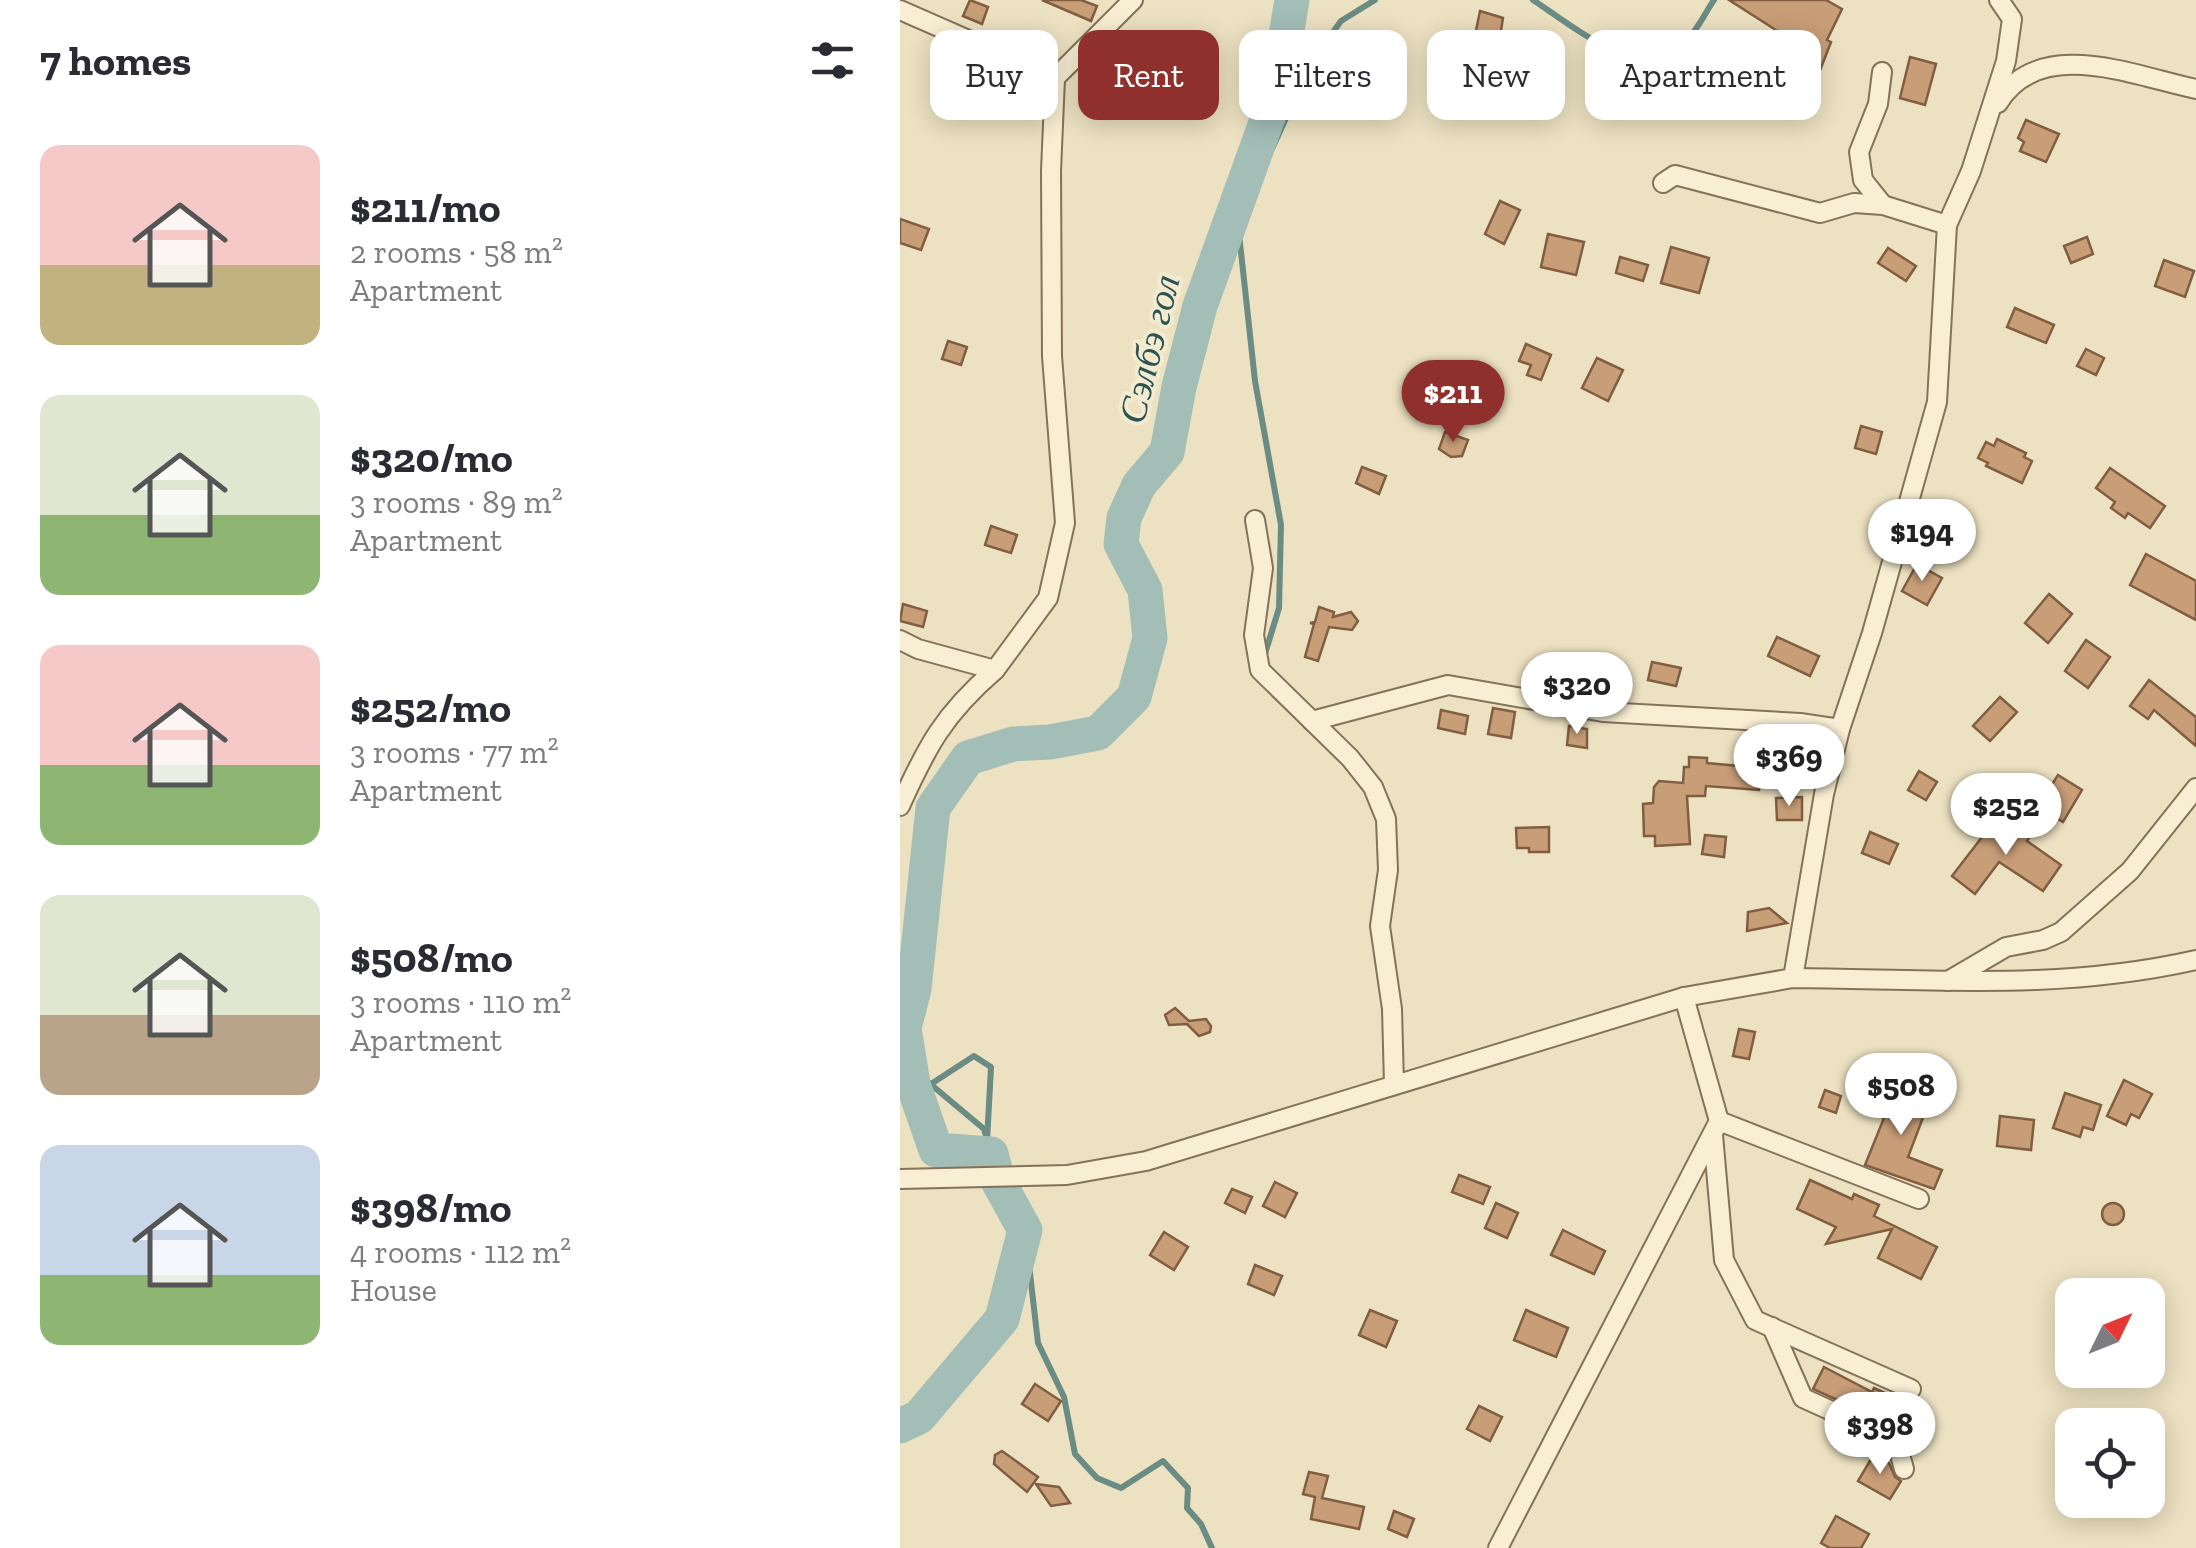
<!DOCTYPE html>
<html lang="en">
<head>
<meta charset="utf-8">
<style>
	body { margin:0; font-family:"Zilla Slab",serif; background:#f2f2f3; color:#2b2b33; height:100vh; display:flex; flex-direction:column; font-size:38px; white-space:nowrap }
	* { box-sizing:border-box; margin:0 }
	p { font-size:32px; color:#7c7c81 }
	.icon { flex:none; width:55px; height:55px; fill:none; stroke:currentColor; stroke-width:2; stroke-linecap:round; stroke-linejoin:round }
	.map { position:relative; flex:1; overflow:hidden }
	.panel { display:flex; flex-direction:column; background:#fff; width:900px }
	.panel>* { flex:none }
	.hud { position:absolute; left:30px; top:30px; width:950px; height:90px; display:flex; gap:20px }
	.needle { width:65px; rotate:47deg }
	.fabs { position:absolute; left:1155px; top:1278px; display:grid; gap:20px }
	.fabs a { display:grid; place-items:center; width:110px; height:110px; border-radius:20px; background:#fff; box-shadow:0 5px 25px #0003; font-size:50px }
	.price { position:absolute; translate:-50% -85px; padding:0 22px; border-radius:35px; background:#fff; color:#222; font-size:32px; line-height:65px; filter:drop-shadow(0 2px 5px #0008) }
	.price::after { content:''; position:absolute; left:50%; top:60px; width:30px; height:22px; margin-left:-15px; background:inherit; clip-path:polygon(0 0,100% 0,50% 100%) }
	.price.on { background:#90302c; color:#fff }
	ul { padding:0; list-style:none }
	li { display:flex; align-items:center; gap:30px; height:250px; padding:0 40px }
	li span { display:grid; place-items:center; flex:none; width:280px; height:200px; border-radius:20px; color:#555 }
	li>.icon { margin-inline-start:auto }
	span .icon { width:120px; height:120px; fill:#fffc; stroke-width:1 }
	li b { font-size:42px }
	h2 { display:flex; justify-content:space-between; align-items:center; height:120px; padding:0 40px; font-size:42px }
	.tag { padding:0 35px; border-radius:20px; background:#fff; box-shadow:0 5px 25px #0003; font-size:35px; line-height:90px }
	.tag.on { background:#90302c; color:#fff }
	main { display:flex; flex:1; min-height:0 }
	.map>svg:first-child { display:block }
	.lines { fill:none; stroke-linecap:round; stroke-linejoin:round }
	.stream { stroke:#6b8b85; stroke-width:6 }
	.river { stroke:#a3beb7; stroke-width:35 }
	.building { fill:#c89e78; stroke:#825e40; stroke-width:2.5 }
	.street-casing { stroke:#847259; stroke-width:22 }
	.street { stroke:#f7eed3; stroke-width:18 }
	.labels { text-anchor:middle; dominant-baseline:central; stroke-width:8; stroke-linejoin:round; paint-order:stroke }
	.water-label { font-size:38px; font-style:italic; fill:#2d5353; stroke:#f3ebd0 }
</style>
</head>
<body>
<main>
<section class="panel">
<h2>7 homes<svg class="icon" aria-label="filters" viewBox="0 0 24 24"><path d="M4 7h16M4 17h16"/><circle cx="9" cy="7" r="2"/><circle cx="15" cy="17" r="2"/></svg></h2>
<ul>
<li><span style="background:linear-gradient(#f6c9c9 60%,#c2b280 0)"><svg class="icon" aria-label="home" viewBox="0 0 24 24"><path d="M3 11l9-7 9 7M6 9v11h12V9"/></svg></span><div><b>$211/mo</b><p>2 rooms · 58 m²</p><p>Apartment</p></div></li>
<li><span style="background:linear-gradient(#dfe7d0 60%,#8fb573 0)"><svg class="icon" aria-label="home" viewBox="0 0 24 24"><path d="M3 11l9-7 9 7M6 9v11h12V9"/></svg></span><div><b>$320/mo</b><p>3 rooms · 89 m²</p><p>Apartment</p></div></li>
<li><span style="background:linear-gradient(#f6c9c9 60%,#8fb573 0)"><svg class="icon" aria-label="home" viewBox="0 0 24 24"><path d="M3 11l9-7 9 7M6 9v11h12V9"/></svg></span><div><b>$252/mo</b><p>3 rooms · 77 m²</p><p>Apartment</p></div></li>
<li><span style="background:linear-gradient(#dfe7d0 60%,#b9a48a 0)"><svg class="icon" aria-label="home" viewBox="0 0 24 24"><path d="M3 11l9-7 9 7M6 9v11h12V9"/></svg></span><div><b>$508/mo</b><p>3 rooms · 110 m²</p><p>Apartment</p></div></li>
<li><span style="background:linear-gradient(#c9d6e8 65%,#8fb573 0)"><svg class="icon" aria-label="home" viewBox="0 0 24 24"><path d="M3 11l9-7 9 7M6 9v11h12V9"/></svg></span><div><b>$398/mo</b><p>4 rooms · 112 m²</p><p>House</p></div></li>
</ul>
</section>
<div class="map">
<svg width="1296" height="1548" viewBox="0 0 1296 1548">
	<rect width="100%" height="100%" fill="#ece1c1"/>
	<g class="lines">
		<!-- stream -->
		<g class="stream">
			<path d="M633,0C673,26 744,88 787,40C798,29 805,13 814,0"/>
			<path d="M364,657L379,608L381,525L355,381L336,206L371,151L412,61L441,21L475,0"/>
			<path d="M10,1067L84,1129L91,1154"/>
			<path d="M31,1084L74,1056L91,1067L87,1141"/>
			<path d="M125,1230L138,1343L164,1397L175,1454L197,1478L221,1488L263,1461L288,1488L287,1508L301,1524L312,1548"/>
		</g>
		<!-- river -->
		<path class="river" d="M0,1426L19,1417L102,1319L125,1230L98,1181L91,1154L36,1150L13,1084L4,1028L14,989L33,808L68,758L113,744L150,742L198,733L234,697L250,638L245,590L221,544L224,518L239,485L267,452L279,387L300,306L376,95L392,0"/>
	</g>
	<!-- building -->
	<g class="building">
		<path d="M70,0L88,7L82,24L63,16Z"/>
		<path d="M142,0H181L197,6L191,21Z"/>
		<path d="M829,0H926L942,9L927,40L931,42L917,78L887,66L896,45L877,37L879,32Z"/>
		<path d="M580,11L603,18L597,56L573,45Z"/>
		<path d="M1010,57L1036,64L1025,105L1000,98Z"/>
		<path d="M125,84L142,88L141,106L121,101Z"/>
		<path d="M1126,120L1159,134L1146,162L1120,151L1124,142L1118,138Z"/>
		<path d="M600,201L620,210L604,244L585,234Z"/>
		<path d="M0,219L29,229L21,250L0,243Z"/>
		<path d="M648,234L684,242L676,275L641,267Z"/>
		<path d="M1187,237L1193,254L1171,263L1164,246Z"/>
		<path d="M771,247L809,258L799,293L761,283Z"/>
		<path d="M988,248L1016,266L1006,281L978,263Z"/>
		<path d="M720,257L748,265L743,281L716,273Z"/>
		<path d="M1264,260L1294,271L1285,297L1255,286Z"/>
		<path d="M1115,308L1154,325L1146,343L1107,327Z"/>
		<path d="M48,341L67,347L61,365L42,359Z"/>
		<path d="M626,344L651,355L641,380L627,375L631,365L619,361Z"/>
		<path d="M1186,349L1204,358L1196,375L1177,366Z"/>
		<path d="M697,358L723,370L708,401L682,388Z"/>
		<path d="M961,426L982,432L976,454L955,448Z"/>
		<path d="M545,432L568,440L562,456L551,457L539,449Z"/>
		<path d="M1097,439L1126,453L1124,457L1132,461L1122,483L1086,466L1088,463L1078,458L1086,442L1094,446Z"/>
		<path d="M462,467L486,476L479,494L456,483Z"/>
		<path d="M1210,468L1265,506L1250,528L1228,513L1225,518L1211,508L1215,502L1196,488Z"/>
		<path d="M91,526L117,535L111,553L85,545Z"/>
		<path d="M1246,554L1296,581V620L1230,585Z"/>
		<path d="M1017,564L1042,578L1027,605L1002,591Z"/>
		<path d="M1149,594L1172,614L1148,643L1125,623Z"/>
		<path d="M3,604L27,611L23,627L0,621Z"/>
		<path d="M419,607L434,612L433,617L451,612L458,621L452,630L429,627L418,661L405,657L414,624L410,623L415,622Z"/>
		<path d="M877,637L919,656L910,676L868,656Z"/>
		<path d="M1186,640L1210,657L1188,688L1165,671Z"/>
		<path d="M752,662L781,668L776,686L748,680Z"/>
		<path d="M1249,680L1296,717V746L1254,710L1248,719L1230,706Z"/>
		<path d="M1100,697L1117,712L1090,741L1073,726Z"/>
		<path d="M593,708L615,712L611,738L588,734Z"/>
		<path d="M541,710L568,716L565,734L538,728Z"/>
		<path d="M669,726L687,729V748L667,745Z"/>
		<path d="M789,757L807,758V763L861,768L859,790L806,786L805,796H787L790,844L755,846V836H744L743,804L753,803L754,787L759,781L783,783L784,767H789Z"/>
		<path d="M1019,771L1037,782L1026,800L1008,790Z"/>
		<path d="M1158,775L1182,790L1163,822L1138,806Z"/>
		<path d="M902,797V820H877L876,798Z"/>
		<path d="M1099,815L1129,838L1127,841L1161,865L1143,891L1099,862L1075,894L1052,876Z"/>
		<path d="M649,827V852H629V848H617L616,828Z"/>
		<path d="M970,832L998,844L989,864L962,853Z"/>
		<path d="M805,835L826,837L824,857L802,854Z"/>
		<path d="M869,908L887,923L847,931L848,912Z"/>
		<path d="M275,1008L289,1021L306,1019L311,1026L310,1032L299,1036L287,1024L269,1025L265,1015Z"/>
		<path d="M839,1029L855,1032L849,1059L833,1056Z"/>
		<path d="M1224,1080L1252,1094L1239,1118L1231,1114L1226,1125L1207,1116Z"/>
		<path d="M985,1086L1030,1099L1008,1157L1042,1170L1034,1189L965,1165L984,1118L975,1114Z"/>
		<path d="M925,1090L941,1096L936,1113L919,1107Z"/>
		<path d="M1165,1093L1201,1105L1193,1130L1183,1127L1180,1137L1153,1128Z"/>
		<path d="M1100,1116L1134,1120L1131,1150L1097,1146Z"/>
		<path d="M559,1175L590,1187L583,1204L552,1192Z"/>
		<path d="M910,1180L952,1199L954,1194L979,1205L974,1216L1037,1247L1021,1279L978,1258L992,1229L926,1244L936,1227L897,1209Z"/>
		<path d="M375,1182L397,1193L385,1217L363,1206Z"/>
		<path d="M332,1189L352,1197L345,1213L325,1203Z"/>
		<path d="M596,1203L618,1213L607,1238L585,1228Z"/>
		<circle cx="1213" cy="1214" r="11"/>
		<path d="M663,1230L705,1251L694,1274L651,1255Z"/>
		<path d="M264,1232L288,1247L274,1270L250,1255Z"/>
		<path d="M355,1265L382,1276L374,1295L348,1284Z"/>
		<path d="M470,1310L497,1321L486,1347L459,1335Z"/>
		<path d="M626,1310L668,1328L656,1357L614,1340Z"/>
		<path d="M924,1367L972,1392L974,1388L1007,1403L995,1426L913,1389Z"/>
		<path d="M135,1384L161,1401L148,1421L122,1404Z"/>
		<path d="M579,1406L602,1417L590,1441L567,1429Z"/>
		<path d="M102,1451L138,1477L127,1492L94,1464L95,1455Z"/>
		<path d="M974,1454L989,1463L995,1477L1001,1481L990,1499L958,1481Z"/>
		<path d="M409,1472L428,1476L422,1498L464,1507L459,1529L411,1519L415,1497L403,1494Z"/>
		<path d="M136,1484L159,1487L170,1503L151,1506Z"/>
		<path d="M494,1511L514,1519L507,1537L488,1529Z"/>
		<path d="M936,1516L969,1534L961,1548H930L921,1543Z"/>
	</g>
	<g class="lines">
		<defs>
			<g id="street">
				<path d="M0,10L155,78"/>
				<path d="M982,72L978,104L959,152L963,180L983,205"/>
				<path d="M1098,103C1139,35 1234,76 1296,89"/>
				<path d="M763,183L775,175L920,213L954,203L983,205L1047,225"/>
				<path d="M355,520L363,568L354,635L360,670L450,758L473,787L486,819L488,870L480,926L492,1009L494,1084"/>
				<path d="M0,640L18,649L95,670L148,598L165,523L152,356L151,171L155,78L233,0"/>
				<path d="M412,721L548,685L703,712L900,723L940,729"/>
				<path d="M0,806C27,746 44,714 95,670"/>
				<path d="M893,978L924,794L940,729L972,633L1037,402L1047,225L1071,171L1106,61L1112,19L1099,0"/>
				<path d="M1048,981L1106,947L1143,940L1161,932L1230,871L1296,788"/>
				<path d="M819,1121L1019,1199"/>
				<path d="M813,1135L824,1260L855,1320L1011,1389"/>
				<path d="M0,1179L167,1175L246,1161L784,997L893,978C1031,979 1159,991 1296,960"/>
				<path d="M872,1327L903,1398L996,1440L1004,1469"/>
				<path d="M598,1548L819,1121L784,997"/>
			</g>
		</defs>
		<!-- street casing -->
		<use href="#street" class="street-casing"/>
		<!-- street -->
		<use href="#street" class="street"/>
	</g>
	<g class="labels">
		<!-- water labels -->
		<g class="water-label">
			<text transform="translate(249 349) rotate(-76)">Сэлбэ гол</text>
		</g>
	</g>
</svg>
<div class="fabs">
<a><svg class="needle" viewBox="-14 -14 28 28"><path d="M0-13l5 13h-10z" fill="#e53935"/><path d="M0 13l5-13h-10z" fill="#7c7c81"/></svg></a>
<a><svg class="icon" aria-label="locate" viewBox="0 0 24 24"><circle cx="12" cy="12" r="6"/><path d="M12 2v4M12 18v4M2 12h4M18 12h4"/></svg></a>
</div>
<b class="price on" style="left:553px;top:445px">$211</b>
<b class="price" style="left:1022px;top:584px">$194</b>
<b class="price" style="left:677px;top:737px">$320</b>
<b class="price" style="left:889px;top:809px">$369</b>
<b class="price" style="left:1106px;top:858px">$252</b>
<b class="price" style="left:1001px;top:1138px">$508</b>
<b class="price" style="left:980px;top:1477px">$398</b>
<div class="hud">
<a class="tag">Buy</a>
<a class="tag on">Rent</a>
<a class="tag">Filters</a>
<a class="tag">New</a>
<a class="tag">Apartment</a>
</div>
</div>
</main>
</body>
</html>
